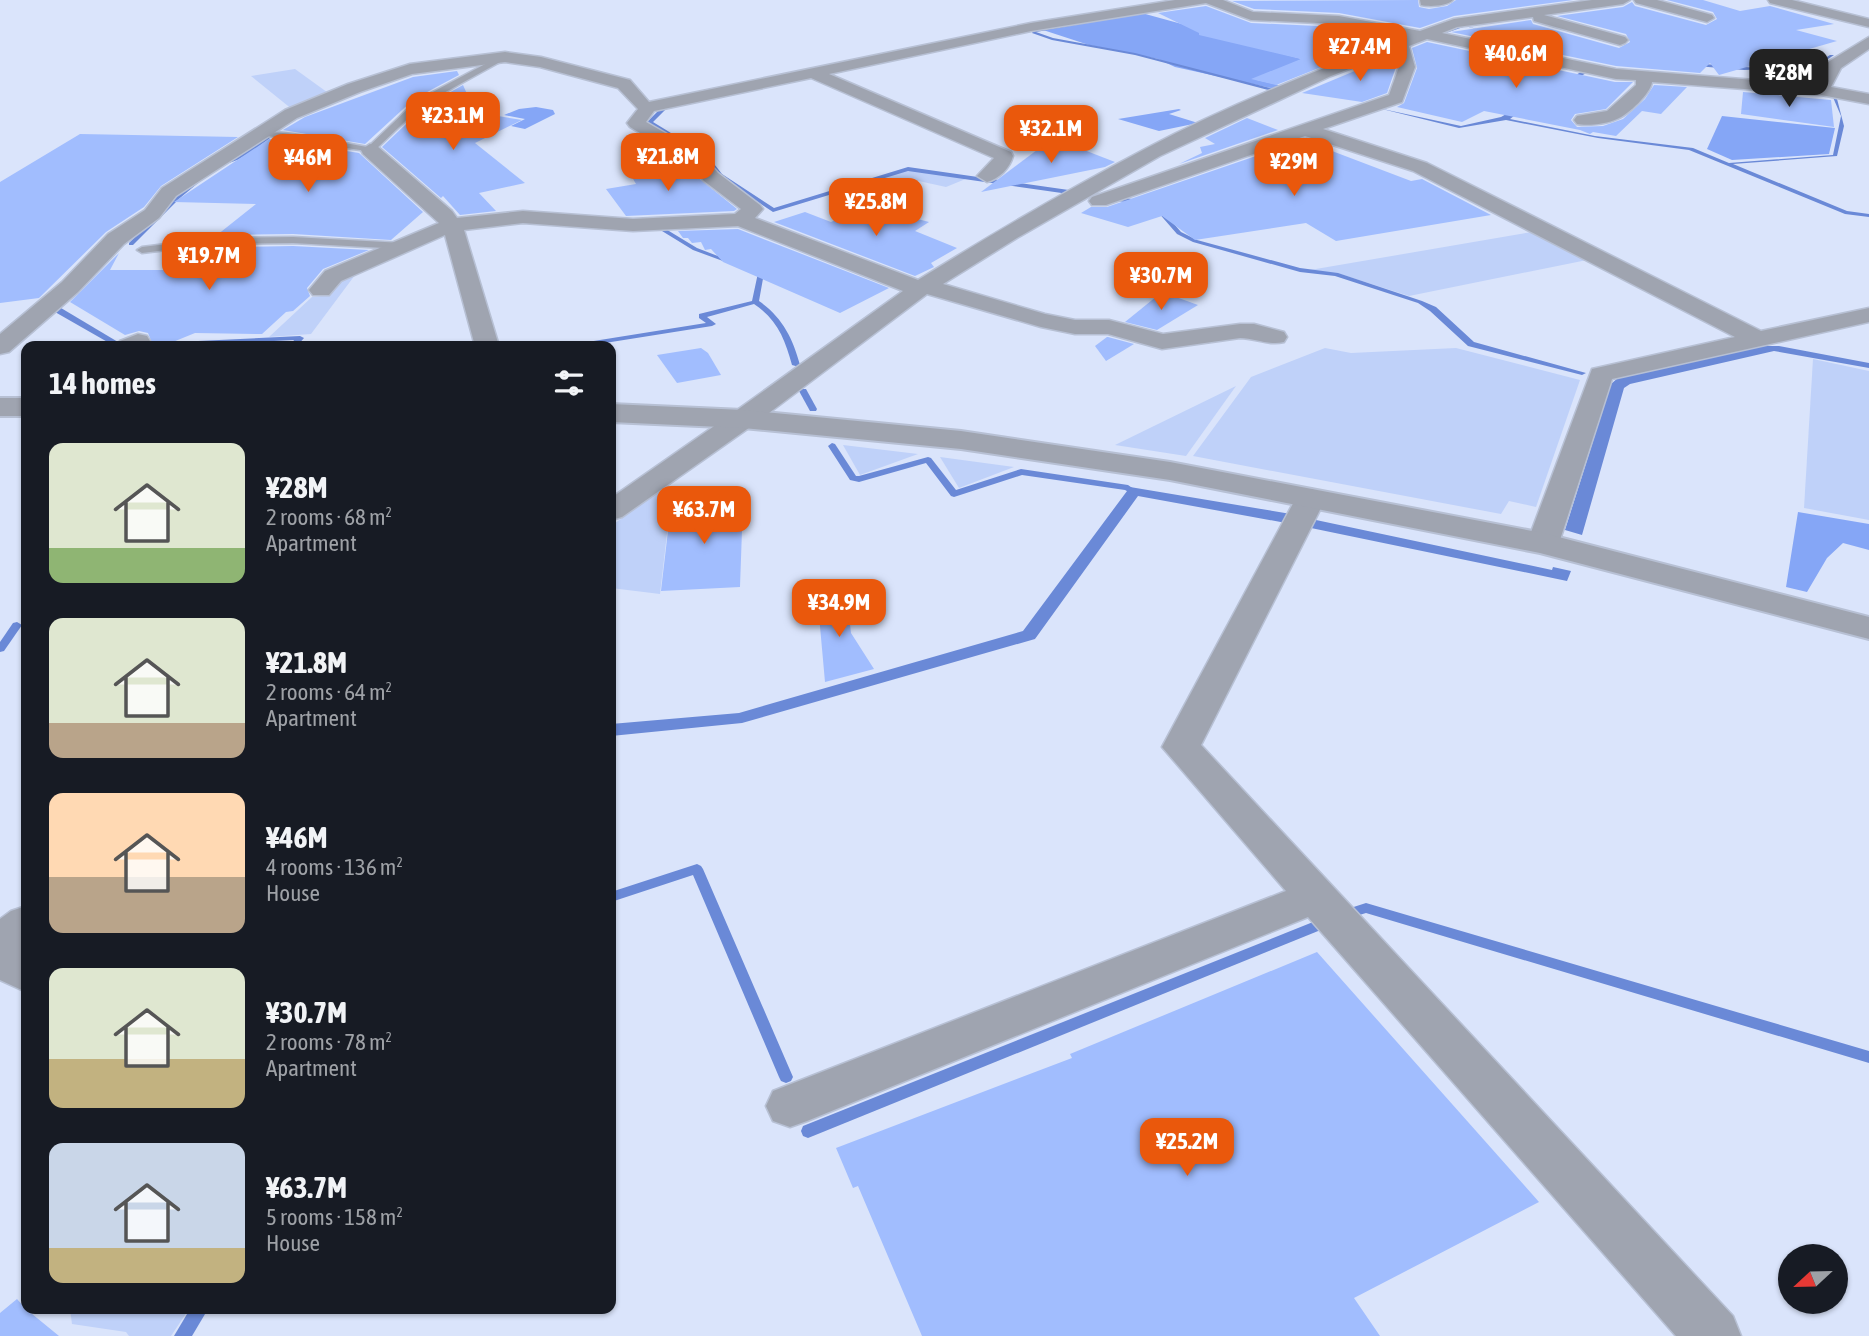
<!DOCTYPE html>
<html lang="en">
<head>
<meta charset="utf-8">
<style>
	body { margin:0; font-family:"Asap Condensed",sans-serif; background:#20242c; color:#f1f3f6; height:100vh; display:flex; flex-direction:column; font-size:26px; white-space:nowrap }
	* { box-sizing:border-box; margin:0 }
	p { font-size:23px; color:#9ea1a6 }
	.icon { flex:none; width:38px; height:38px; fill:none; stroke:currentColor; stroke-width:2; stroke-linecap:round; stroke-linejoin:round }
	.map { position:relative; flex:1; overflow:hidden }
	.panel { position:absolute; left:21px; top:341px; width:595px; height:973px; display:flex; flex-direction:column; background:#171b24; border-radius:14px; box-shadow:0 2px 5px #0004 }
	.panel>* { flex:none }
	.needle { width:46px; rotate:248deg }
	.fabs { position:absolute; left:1778px; top:1244px; display:grid; gap:14px }
	.fabs a { display:grid; place-items:center; width:70px; height:70px; border-radius:50%; background:#171b24; box-shadow:0 2px 5px #0004; font-size:35px }
	.price { position:absolute; translate:-50% -60px; padding:0 16px; border-radius:14px; background:#ea580c; color:#fff; font-size:23px; line-height:46px; filter:drop-shadow(0 2px 4px #0008) }
	.price::after { content:''; position:absolute; left:50%; top:42px; width:21px; height:16px; margin-left:-10px; background:inherit; clip-path:polygon(0 0,100% 0,50% 100%) }
	.price.current { background:#222; color:#fff }
	ul { padding:0; list-style:none }
	li { display:flex; align-items:center; gap:21px; height:175px; padding:0 28px }
	li span { display:grid; place-items:center; flex:none; width:196px; height:140px; border-radius:14px; color:#555 }
	li>.icon { margin-inline-start:auto }
	span .icon { width:84px; height:84px; fill:#fffc; stroke-width:1 }
	li b { font-size:30px }
	h2 { display:flex; justify-content:space-between; align-items:center; height:84px; padding:0 28px; font-size:30px }
	.map>svg:first-child { display:block }
	.green { fill:#bfd1f9 }
	.forest { fill:#85a6f6 }
	.water { fill:#6a89d7 }
	.lines { fill:none; stroke-linecap:round; stroke-linejoin:round }
	.stream { fill:#6a89d7; fill-rule:evenodd }
	.building { fill:#a1bdfe }
	.service-casing { stroke:#b7c0d4; stroke-width:3 }
	.minor-casing { stroke:#b7c0d4; stroke-width:3 }
	.tertiary-casing { stroke:#b7c0d4; stroke-width:4 }
	.service { fill:#9fa4b0; fill-rule:evenodd }
	.minor { fill:#9fa4b0; fill-rule:evenodd }
	.tertiary { fill:#9fa4b0; fill-rule:evenodd }
</style>
</head>
<body>
<div class="map">
<svg width="1869" height="1336" viewBox="0 0 1869 1336">
	<rect width="100%" height="100%" fill="#dae4fb"/>
	<!-- green -->
	<g class="green">
		<path d="M295,69L331,95L293,110L251,76Z"/>
		<path d="M908,170L968,178L946,187L905,178L884,184L874,181Z"/>
		<path d="M1532,232L1587,260L1409,296L1340,274L1310,270Z"/>
		<path d="M355,275L311,334L269,337L312,297L321,296L336,277Z"/>
		<path d="M1325,348L1351,353L1456,348L1580,380L1536,507L1509,501L1501,514L1193,456L1251,377Z"/>
		<path d="M1813,359L1869,371V520L1804,508Z"/>
		<path d="M1236,386L1186,456L1115,445Z"/>
		<path d="M843,445L918,454L860,475Z"/>
		<path d="M940,457L1014,467L959,488Z"/>
		<path d="M672,490L660,594L611,588V526L660,491Z"/>
		<path d="M70,1309H189L171,1336H129L126,1332L72,1324Z"/>
	</g>
	<!-- forest -->
	<g class="forest">
		<path d="M1138,12L1200,29L1213,36L1302,59L1257,80L1283,86L1276,89L1175,67L1158,59L1089,45L1040,29Z"/>
		<path d="M536,107L553,110L555,114L525,129L511,126L525,119L504,115L519,109Z"/>
		<path d="M1179,109L1181,110L1169,114L1198,123L1159,131L1118,119Z"/>
		<path d="M1722,116L1835,128L1829,154L1732,160L1707,149Z"/>
		<path d="M1798,512L1869,524V550L1843,543L1827,558L1807,592L1786,587Z"/>
	</g>
	<!-- water -->
	<g class="water">
		<path d="M1362,0L1579,55L1773,69L1812,66L1830,55H1834L1807,73L1811,86H1806L1802,72L1807,68L1744,70L1577,56L1466,26L1443,34L1590,71L1527,106L1510,119L1595,136L1693,148L1729,163L1833,155L1841,116L1832,95H1836L1844,126L1837,156L1733,164L1847,211L1869,214V217L1845,214L1689,150L1598,138L1506,120L1459,128L1378,108L1461,126L1501,117L1581,72L1427,38L1461,25Z"/>
		<path d="M1764,346H1779L1869,363V368L1774,351L1630,384L1624,388L1582,535L1565,530L1611,384L1619,377Z"/>
		<path d="M1130,487L1291,514L1286,523L1138,496L1035,639L742,723L611,736V724L739,713L1023,631Z"/>
		<path d="M1316,520L1552,570L1553,567L1571,571L1567,581L1311,528Z"/>
	</g>
	<g class="lines">
		<!-- stream -->
		<g class="stream">
			<path d="M1090,20L1092,22L1036,32L1053,38L1135,53L1286,92L1283,94L1135,55L1052,40L1032,33L1034,30Z"/>
			<path d="M662,107L667,108L653,122L707,155L722,174L774,208L908,167L1139,200L1142,202L1139,204L908,171L773,212L718,176L703,157L648,123V121Z"/>
			<path d="M279,126L281,129C267,140 237,167 219,164L246,151Z"/>
			<path d="M193,182L198,183L180,198L133,245H129V243L176,196Z"/>
			<path d="M1157,209H1161L1181,232L1197,240L1300,268L1338,273L1422,301L1436,307L1474,342L1586,373L1582,375L1468,346L1430,311L1418,303L1335,276L1300,272L1193,242L1177,234L1157,211Z"/>
			<path d="M664,228L697,248L736,263L731,264L693,250L662,231L661,230Z"/>
			<path d="M756,263L758,264L764,273L759,301C782,317 793,338 800,365L799,367L792,365C785,339 777,319 754,304L707,317L716,324L712,326L586,346H571L575,344L706,323L699,318V314L752,301L758,273L753,265Z"/>
			<path d="M55,308H61L118,342L111,344L55,312Z"/>
			<path d="M300,336L304,338L297,346H290L294,340L181,346L198,341Z"/>
			<path d="M800,389H806L817,409L816,411H810L799,391Z"/>
			<path d="M832,443L835,444L856,476H859L928,457L931,458L956,490L1021,469L1128,485L1138,492L1134,495L1125,490L1022,475L954,497L951,496L926,463L859,482L850,480L828,446Z"/>
			<path d="M17,622L22,625L4,651L0,652V642L13,623Z"/>
			<path d="M697,864L701,866L703,869L793,1077L791,1081L786,1083L781,1081L779,1077L693,875L611,902V892Z"/>
			<path d="M1366,903L1869,1051V1063L1366,913L1343,920L1338,918L1337,915L1338,912Z"/>
			<path d="M1328,916L1333,917L1334,921L1333,925L813,1136L808,1138L803,1136L801,1131L803,1126Z"/>
			<path d="M190,1309H208L192,1336H174Z"/>
		</g>
	</g>
	<!-- building -->
	<g class="building">
		<path d="M1418,0L1419,7L1429,9L1447,6L1456,0H1573L1454,16L1420,28L1339,13L1254,9L1232,1Z"/>
		<path d="M1667,0H1703L1740,11L1770,6L1834,24L1796,30L1837,41L1719,75L1710,63L1700,73L1616,66L1451,32L1531,20L1533,24L1619,48L1630,42L1626,34L1557,16L1623,7L1632,2L1635,6L1706,25L1717,19L1713,12Z"/>
		<path d="M1206,6L1251,23L1339,27L1395,38L1276,85L1251,79L1301,59L1199,35V33L1158,13Z"/>
		<path d="M1427,42L1615,82H1633L1606,109L1575,114L1571,120L1577,127L1603,126L1623,119L1645,99L1654,85L1687,87L1661,114L1642,111L1616,136L1593,132L1590,134L1580,130L1484,111L1462,122L1397,107L1404,103L1417,68L1412,48Z"/>
		<path d="M1393,55L1396,67L1387,93L1362,102L1302,93Z"/>
		<path d="M457,71L459,75L414,99L365,144L283,130L305,117L413,77Z"/>
		<path d="M463,85L472,105L462,110L522,120L475,143L525,183L479,193L496,211L460,215L443,196L441,198L382,147L424,107Z"/>
		<path d="M1743,92L1831,100L1834,127L1741,114Z"/>
		<path d="M1247,118L1278,130L1179,164L1202,153L1200,147L1215,144L1205,138Z"/>
		<path d="M80,134L238,137L161,186L144,207L106,232L39,298L0,303V182Z"/>
		<path d="M1053,138L1115,162L1105,167L981,192Z"/>
		<path d="M269,139L359,153L423,212L391,240L293,234L217,235L256,204L174,202Z"/>
		<path d="M1303,140L1411,181L1422,179L1491,215L1336,241L1306,223L1195,240L1162,216L1128,227L1081,213L1091,207H1107Z"/>
		<path d="M680,163L737,209L734,211L626,216L606,189L636,184L629,172L640,170L639,168Z"/>
		<path d="M868,206L929,222L915,231L957,248L931,263L934,267L915,276L774,222L805,212L831,222Z"/>
		<path d="M738,229L889,288L840,313L723,262L711,249L705,250L701,242L692,243L688,238H683L678,231Z"/>
		<path d="M293,246L369,250L323,269L307,288L310,296L293,311L286,312L262,334L195,333L163,346L152,343L148,333L139,331L125,335L70,302L119,253L110,270H173L201,248Z"/>
		<path d="M1162,292L1198,305L1157,330L1125,322Z"/>
		<path d="M1107,337H1108L1134,344L1106,361L1095,346Z"/>
		<path d="M701,348L708,353L721,375L677,383L657,355Z"/>
		<path d="M725,500L728,503L743,502L740,587L661,591L671,505Z"/>
		<path d="M846,591L851,633L874,669L825,682L817,593Z"/>
		<path d="M1317,952L1539,1202L1354,1298L1380,1336H922L858,1186L853,1188L836,1148L1072,1058L1070,1054Z"/>
		<path d="M17,1299L26,1309L59,1336H0V1313Z"/>
	</g>
	<g class="lines">
		<defs>
			<g id="service">
				<path d="M502,55L509,57L422,105L373,152L254,134C268,126 348,144 368,147L416,101Z"/>
				<path d="M293,237L403,243L408,246L403,249L293,243L216,244L142,253L137,250L142,247L216,238Z"/>
			</g>
			<g id="minor">
				<path d="M1175,0H1223L1253,12L1339,16L1420,31L1454,19L1592,0H1630L1623,4L1544,15L1625,37L1628,40L1625,43L1620,45L1534,21L1533,17L1457,27L1442,33L1616,69L1816,85L1828,62L1869,37V49L1841,68L1831,87L1869,94V104L1821,95L1652,82C1651,93 1628,115 1617,119C1607,124 1587,126 1577,124L1574,120L1577,116L1607,111L1636,85V80L1616,79L1427,39L1409,46L1415,67L1402,102L1323,129L1427,163L1761,331L1869,308V322L1612,379L1559,543L1554,550L1543,552L1532,550L1527,543L1592,369L1735,337L1413,171L1305,136L1106,205H1092L1089,201L1092,197L1389,95L1399,67L1395,51L1331,76L1160,156L1017,238L943,284L1045,314L1075,320H1109L1163,334L1240,324H1254L1284,332L1287,337L1284,342C1269,346 1255,338 1240,338L1162,349L1108,334H1075L1041,327L927,294L753,425L622,517L611,520V498L733,413L903,291L738,226L633,231L523,223L464,230L499,346H475L445,235L341,281L329,295H313L309,290L325,271L439,223L363,154L361,150L370,144L377,146L452,211L457,218L523,211L633,219L735,214L741,209L704,181L686,161L630,127L627,123L638,109L618,88L540,67L505,62L412,74L360,92L297,118L176,196L159,218L124,244L78,292L9,352L0,354V334L62,282L108,234L145,210L162,188L285,110L348,84L410,64L505,52L541,57L630,80L649,102L1031,23ZM1206,3L1251,20L1339,24L1405,37C1317,70 1228,105 1145,149C1067,190 992,234 918,280L755,218L763,209L760,205L718,173L700,153L646,122L654,111L811,78L994,158L977,176L987,182C999,179 1010,168 1013,156L1011,152L829,74L1031,31Z"/>
				<path d="M1420,0H1453C1447,6 1430,7 1421,5Z"/>
				<path d="M1634,0H1657L1712,15L1714,18L1707,22L1636,3Z"/>
				<path d="M1768,0H1792L1869,19V27L1770,3Z"/>
				<path d="M138,334L147,336L150,341L147,346H117L120,341Z"/>
				<path d="M1311,489L1321,492L1326,498L1201,745L1733,1316L1741,1336H1676L1308,917L807,1121L790,1127L773,1121L766,1106L773,1091L1286,891L1162,747L1296,498L1301,492Z"/>
				<path d="M26,906V946L22,949L26,951V992L0,980V919L11,911Z"/>
			</g>
			<g id="tertiary">
				<rect x="0" y="398" width="26" height="18"/>
				<path d="M611,404L743,410L961,431L1170,462L1543,533L1869,617V639L1540,553L1170,480L961,449L743,428L611,422Z"/>
			</g>
		</defs>
		<!-- service casing -->
		<use href="#service" class="service-casing"/>
		<!-- minor casing -->
		<use href="#minor" class="minor-casing"/>
		<!-- tertiary casing -->
		<use href="#tertiary" class="tertiary-casing"/>
		<!-- service -->
		<use href="#service" class="service"/>
		<!-- minor -->
		<use href="#minor" class="minor"/>
		<!-- tertiary -->
		<use href="#tertiary" class="tertiary"/>
	</g>
</svg>
<div class="fabs">
<a><svg class="needle" viewBox="-14 -14 28 28"><path d="M0-13l5 13h-10z" fill="#e53935"/><path d="M0 13l5-13h-10z" fill="#9ea1a6"/></svg></a>
</div>
<b class="price" style="left:1360px;top:83px">¥27.4M</b>
<b class="price" style="left:1516px;top:90px">¥40.6M</b>
<b class="price current" style="left:1789px;top:109px">¥28M</b>
<b class="price" style="left:453px;top:152px">¥23.1M</b>
<b class="price" style="left:1051px;top:165px">¥32.1M</b>
<b class="price" style="left:668px;top:193px">¥21.8M</b>
<b class="price" style="left:308px;top:194px">¥46M</b>
<b class="price" style="left:1294px;top:198px">¥29M</b>
<b class="price" style="left:876px;top:238px">¥25.8M</b>
<b class="price" style="left:209px;top:292px">¥19.7M</b>
<b class="price" style="left:1161px;top:312px">¥30.7M</b>
<b class="price" style="left:704px;top:546px">¥63.7M</b>
<b class="price" style="left:839px;top:639px">¥34.9M</b>
<b class="price" style="left:1187px;top:1178px">¥25.2M</b>
<section class="panel">
<h2>14 homes<svg class="icon" aria-label="filters" viewBox="0 0 24 24"><path d="M4 7h16M4 17h16"/><circle cx="9" cy="7" r="2"/><circle cx="15" cy="17" r="2"/></svg></h2>
<ul>
<li><span style="background:linear-gradient(#dfe7d0 75%,#8fb573 0)"><svg class="icon" aria-label="home" viewBox="0 0 24 24"><path d="M3 11l9-7 9 7M6 9v11h12V9"/></svg></span><div><b>¥28M</b><p>2 rooms · 68 m²</p><p>Apartment</p></div></li>
<li><span style="background:linear-gradient(#dfe7d0 75%,#b9a48a 0)"><svg class="icon" aria-label="home" viewBox="0 0 24 24"><path d="M3 11l9-7 9 7M6 9v11h12V9"/></svg></span><div><b>¥21.8M</b><p>2 rooms · 64 m²</p><p>Apartment</p></div></li>
<li><span style="background:linear-gradient(#ffd9b3 60%,#b9a48a 0)"><svg class="icon" aria-label="home" viewBox="0 0 24 24"><path d="M3 11l9-7 9 7M6 9v11h12V9"/></svg></span><div><b>¥46M</b><p>4 rooms · 136 m²</p><p>House</p></div></li>
<li><span style="background:linear-gradient(#dfe7d0 65%,#c2b280 0)"><svg class="icon" aria-label="home" viewBox="0 0 24 24"><path d="M3 11l9-7 9 7M6 9v11h12V9"/></svg></span><div><b>¥30.7M</b><p>2 rooms · 78 m²</p><p>Apartment</p></div></li>
<li><span style="background:linear-gradient(#c9d6e8 75%,#c2b280 0)"><svg class="icon" aria-label="home" viewBox="0 0 24 24"><path d="M3 11l9-7 9 7M6 9v11h12V9"/></svg></span><div><b>¥63.7M</b><p>5 rooms · 158 m²</p><p>House</p></div></li>
</ul>
</section>
</div>
</body>
</html>
